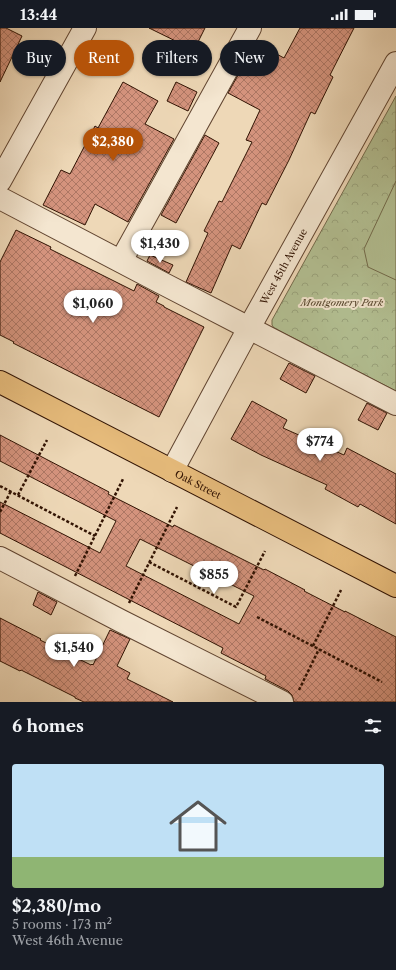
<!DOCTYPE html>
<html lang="en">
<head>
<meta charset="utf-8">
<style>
	body { margin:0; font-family:"Libre Caslon Text",serif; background:#20242c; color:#f1f3f6; height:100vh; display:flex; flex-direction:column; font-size:15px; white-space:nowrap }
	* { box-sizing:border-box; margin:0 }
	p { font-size:13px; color:#9ea1a6 }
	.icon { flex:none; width:22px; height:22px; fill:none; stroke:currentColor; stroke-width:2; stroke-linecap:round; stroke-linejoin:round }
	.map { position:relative; height:674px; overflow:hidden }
	.sheet { display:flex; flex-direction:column; background:#171b24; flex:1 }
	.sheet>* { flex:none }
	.banner { position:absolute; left:12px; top:12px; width:372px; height:36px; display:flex; gap:8px }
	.price { position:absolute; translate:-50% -34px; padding:0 9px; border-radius:14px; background:#fff; color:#222; font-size:13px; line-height:26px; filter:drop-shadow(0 1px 2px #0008) }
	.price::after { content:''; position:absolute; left:50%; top:24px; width:12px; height:9px; margin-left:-6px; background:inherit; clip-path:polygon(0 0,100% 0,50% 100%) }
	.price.active { background:#b45309; color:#fff }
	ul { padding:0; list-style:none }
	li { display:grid; align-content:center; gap:8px; height:212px; padding:0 12px }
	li+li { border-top:1px solid #363941 }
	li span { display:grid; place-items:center; height:124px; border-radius:4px; color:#555 }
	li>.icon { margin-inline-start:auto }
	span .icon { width:72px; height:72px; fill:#fffc; stroke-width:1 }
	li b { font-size:17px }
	h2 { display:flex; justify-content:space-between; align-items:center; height:48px; padding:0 12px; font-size:17px }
	.chip { padding:0 14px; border-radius:18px; background:#171b24; box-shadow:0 1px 3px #0004; font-size:14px; line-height:36px }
	.chip.active { background:#b45309; color:#fff }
	.status { display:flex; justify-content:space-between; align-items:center; height:28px; padding:0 20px; background:#171b24; direction:ltr }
	.status svg { height:11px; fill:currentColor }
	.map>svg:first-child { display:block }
	.forest { fill:url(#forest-crowns); stroke:#726a4b }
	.pitch { fill:#b3c093; stroke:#726a4b }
	.building { fill:url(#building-cross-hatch); stroke:#311303; fill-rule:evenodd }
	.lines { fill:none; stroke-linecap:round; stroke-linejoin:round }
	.minor-casing { stroke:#604430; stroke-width:24 }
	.major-casing { stroke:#311303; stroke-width:24 }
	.path { stroke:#311303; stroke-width:2.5; stroke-dasharray:3 2; stroke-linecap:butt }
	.minor { stroke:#f4e6d0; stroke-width:22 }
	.major { stroke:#e7bc7c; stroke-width:22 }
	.labels { text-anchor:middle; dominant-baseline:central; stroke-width:4; stroke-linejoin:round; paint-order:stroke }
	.street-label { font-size:10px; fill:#311303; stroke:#f4e6d0 }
	.park-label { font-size:10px; font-style:italic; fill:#58472e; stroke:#f4e6d0 }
</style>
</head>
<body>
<div class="status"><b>13:44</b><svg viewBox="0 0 49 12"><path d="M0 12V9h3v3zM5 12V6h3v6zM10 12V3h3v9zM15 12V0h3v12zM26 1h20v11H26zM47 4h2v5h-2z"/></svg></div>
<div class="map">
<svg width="396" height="674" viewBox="0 0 396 674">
	<defs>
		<pattern id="forest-crowns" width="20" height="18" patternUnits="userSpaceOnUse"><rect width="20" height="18" fill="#b3c093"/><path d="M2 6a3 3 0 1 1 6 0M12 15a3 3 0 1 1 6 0" fill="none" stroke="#9aa47d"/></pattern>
		<pattern id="building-cross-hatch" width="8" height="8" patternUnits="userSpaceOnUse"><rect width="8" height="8" fill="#d4937d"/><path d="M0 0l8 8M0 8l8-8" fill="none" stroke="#ad7764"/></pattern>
	</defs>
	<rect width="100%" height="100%" fill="#eed8b7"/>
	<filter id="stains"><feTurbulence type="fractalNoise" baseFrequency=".005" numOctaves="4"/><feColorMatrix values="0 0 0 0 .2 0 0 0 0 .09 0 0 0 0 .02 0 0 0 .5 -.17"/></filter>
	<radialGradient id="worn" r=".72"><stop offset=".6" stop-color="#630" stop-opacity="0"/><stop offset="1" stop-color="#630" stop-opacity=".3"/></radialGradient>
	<!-- forest -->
	<path class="forest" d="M396,68V363L274,300L272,297V292Z"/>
	<!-- pitch -->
	<path class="pitch" d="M396,153V252L368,239L364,221Z"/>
	<!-- building -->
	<g class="building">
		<path d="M0,0H6L22,8L0,54Z"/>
		<path d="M149,0H205L194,22Z"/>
		<path d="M300,0H354L330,47L333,49L315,86L311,84L289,132L266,177L262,175L240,221L232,217L211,265L186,254L208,205L204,203L219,173L222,174L252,114L246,112L260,82L228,65L256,15L284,30Z"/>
		<path d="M123,54L158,73L145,96L174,111L128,194L95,176L85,197L43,177L61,142L70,146L95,98L98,100Z"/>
		<path d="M176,54L197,64L188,83L167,73Z"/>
		<path d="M205,107L219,115L176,195L161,187Z"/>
		<path d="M16,202L51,219L50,221L134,263L137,256L159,268L156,274L164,278V279L204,299L159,389L13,315L14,314L0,307V234Z"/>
		<path d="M150,227L173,237L169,245L147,233Z"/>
		<path d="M289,335L315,348L306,365L280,351Z"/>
		<path d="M252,373L287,392L283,400L344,427L347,420L396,446V496L360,476L358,479L325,461L327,457L261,427L231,411Z"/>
		<path d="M367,375L387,385L378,402L358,392Z"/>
		<path d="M0,407L109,464L108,466L173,499L174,497L264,542L265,541L305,562L304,563L345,584V583L396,609V674H294L292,667L288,663L265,651L266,648L221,625L223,620L0,505V474L100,525L116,493L0,433ZM140,511L254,568L239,596L126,538Z"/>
		<path d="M38,564L57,574L51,587L33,577Z"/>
		<path d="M0,590L41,611L40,612L91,637L92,636L93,637L110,602L130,611L117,638L130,645L127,651L173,674H84L75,670V669L21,642L20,643L0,633Z"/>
	</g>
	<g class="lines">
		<defs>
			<g id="minor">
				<path d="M0,153L85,0"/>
				<path d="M0,170L160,254L396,376"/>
				<path d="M121,233L250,0"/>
				<path id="s1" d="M172,443L249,300L396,35"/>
				<path d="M0,530L121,593L282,674"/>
			</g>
			<g id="major">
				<path id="s2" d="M0,354L396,558"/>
			</g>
		</defs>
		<!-- minor casing -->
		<use href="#minor" class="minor-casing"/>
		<!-- major casing -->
		<use href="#major" class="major-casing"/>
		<!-- path -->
		<g class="path">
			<path d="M0,458L95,508"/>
			<path d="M18,467L47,412"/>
			<path d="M0,484L11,463"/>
			<path d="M149,534L236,579L265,523"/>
			<path d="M75,548L123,451"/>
			<path d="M129,575L177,479"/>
			<path d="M257,589L382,654"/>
			<path d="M313,618L341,562"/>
			<path d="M299,662L319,621"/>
		</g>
		<!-- minor -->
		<use href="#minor" class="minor"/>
		<!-- major -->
		<use href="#major" class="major"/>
	</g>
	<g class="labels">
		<!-- street labels -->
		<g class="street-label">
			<text stroke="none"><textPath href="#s1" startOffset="233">West 45th Avenue</textPath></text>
			<text stroke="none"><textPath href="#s2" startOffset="223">Oak Street</textPath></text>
		</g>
		<!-- park labels -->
		<g class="park-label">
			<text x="342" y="274">Montgomery Park</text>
		</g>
	</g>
	<rect width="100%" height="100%" filter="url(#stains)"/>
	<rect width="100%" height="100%" fill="url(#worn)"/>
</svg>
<b class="price active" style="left:113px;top:134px">$2,380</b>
<b class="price" style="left:160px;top:236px">$1,430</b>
<b class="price" style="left:93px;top:296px">$1,060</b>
<b class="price" style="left:320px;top:434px">$774</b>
<b class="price" style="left:214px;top:567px">$855</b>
<b class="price" style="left:74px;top:640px">$1,540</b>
<div class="banner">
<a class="chip">Buy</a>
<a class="chip active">Rent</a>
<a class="chip">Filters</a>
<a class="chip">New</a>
</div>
</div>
<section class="sheet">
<h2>6 homes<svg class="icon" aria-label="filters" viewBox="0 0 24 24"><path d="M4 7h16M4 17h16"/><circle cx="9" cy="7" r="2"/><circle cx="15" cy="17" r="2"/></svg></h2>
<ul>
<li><span style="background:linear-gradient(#bfe0f5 75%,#8fb573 0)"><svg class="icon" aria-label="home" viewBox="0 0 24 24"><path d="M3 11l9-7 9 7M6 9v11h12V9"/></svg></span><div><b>$2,380/mo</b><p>5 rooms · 173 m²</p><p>West 46th Avenue</p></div></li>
</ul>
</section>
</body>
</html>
